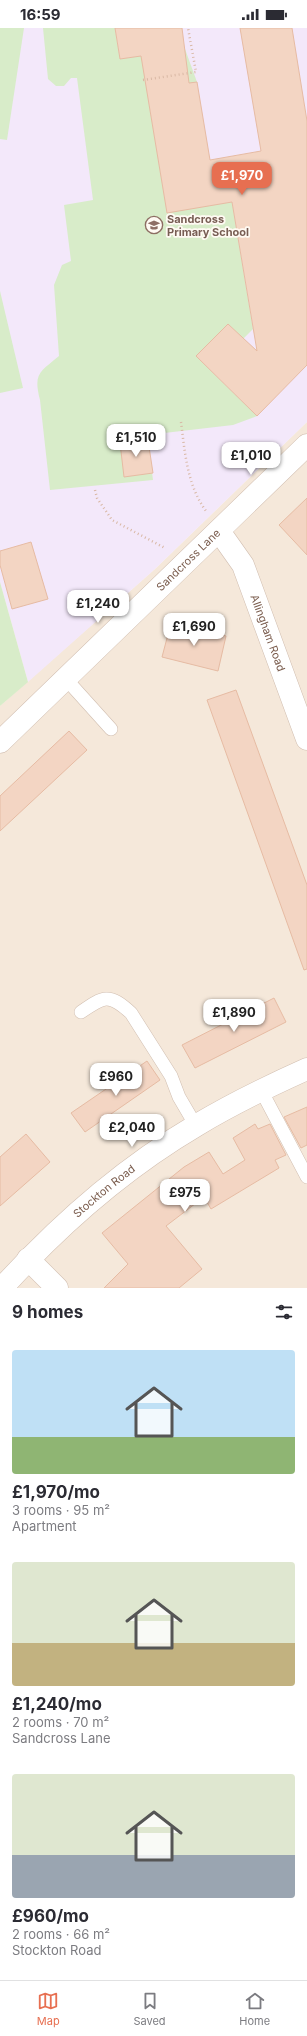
<!DOCTYPE html>
<html lang="en">
<head>
<meta charset="utf-8">
<style>
	body { margin:0; font-family:Inter,sans-serif; background:#f2f2f3; color:#2b2b33; height:100vh; display:flex; flex-direction:column; font-size:15px; white-space:nowrap }
	* { box-sizing:border-box; margin:0 }
	p { font-size:13px; color:#7c7c81 }
	.icon { flex:none; width:22px; height:22px; fill:none; stroke:currentColor; stroke-width:2; stroke-linecap:round; stroke-linejoin:round }
	.map { position:relative; height:1260px; overflow:hidden }
	.side { display:flex; flex-direction:column; background:#fff; flex:1 }
	.side>* { flex:none }
	.price { position:absolute; translate:-50% -34px; padding:0 9px; border-radius:8px; background:#fff; color:#222; font-size:13px; line-height:26px; filter:drop-shadow(0 1px 2px #0008) }
	.price::after { content:''; position:absolute; left:50%; top:24px; width:12px; height:9px; margin-left:-6px; background:inherit; clip-path:polygon(0 0,100% 0,50% 100%) }
	.price.current { background:#e76f51; color:#fff }
	ul { padding:0; list-style:none }
	li { display:grid; align-content:center; gap:8px; height:212px; padding:0 12px }
	li span { display:grid; place-items:center; height:124px; border-radius:4px; color:#555 }
	li>.icon { margin-inline-start:auto }
	span .icon { width:72px; height:72px; fill:#fffc; stroke-width:1 }
	li b { font-size:17px }
	h2 { display:flex; justify-content:space-between; align-items:center; height:48px; padding:0 12px; font-size:17px }
	.status { display:flex; justify-content:space-between; align-items:center; height:28px; padding:0 20px; background:#fff; direction:ltr }
	.status svg { height:11px; fill:currentColor }
	.menu { display:flex; justify-content:space-around; align-items:center; height:56px; border-top:1px solid #e1e1e2; background:#fff; font-size:11px; color:#7c7c81 }
	.menu a { display:grid; justify-items:center; gap:2px }
	.menu .current { color:#e76f51 }
	.map>svg:first-child { display:block }
	.residential { fill:#f5e8da }
	.education { fill:#f3e8fa }
	.green { fill:#d8ecc9 }
	.building { fill:#f3d5c3; stroke:#e6bba3 }
	.lines { fill:none; stroke-linecap:round; stroke-linejoin:round }
	.service-casing { stroke:#d1beb0; stroke-width:14 }
	.minor-casing { stroke:#d1beb0; stroke-width:23 }
	.tertiary-casing { stroke:#d1beb0; stroke-width:23 }
	.path { stroke:#d9b8a5; stroke-width:2.5; stroke-dasharray:1 3; stroke-linecap:butt }
	.service { stroke:#fff; stroke-width:13 }
	.minor { stroke:#fff; stroke-width:22 }
	.tertiary { stroke:#fff; stroke-width:22 }
	.labels { text-anchor:middle; dominant-baseline:central; stroke-width:3.5; stroke-linejoin:round; paint-order:stroke }
	.education-label { font-size:11px; font-weight:bold; fill:#785e54; stroke:#fffaf3; text-anchor:start }
	.street-label { font-size:11px; fill:#7a5c4d; stroke:#fffaf3 }
</style>
</head>
<body>
<div class="status"><b>16:59</b><svg viewBox="0 0 49 12"><path d="M0 12V9h3v3zM5 12V6h3v6zM10 12V3h3v9zM15 12V0h3v12zM26 1h20v11H26zM47 4h2v5h-2z"/></svg></div>
<div class="map">
<svg width="307" height="1260" viewBox="0 0 307 1260">
	<rect width="100%" height="100%" fill="#fdf6ec"/>
	<!-- residential -->
	<path class="residential" d="M307,394V1260H0V678L155,541Z"/>
	<!-- education -->
	<path class="education" d="M0,0H307V394L155,541L28,654L0,554Z"/>
	<!-- green -->
	<g class="green">
		<path d="M0,0H24L7,112L0,111Z"/>
		<path d="M43,0H115L120,31L185,21L197,54L147,63L167,184L232,174L253,301L243,311L228,296L196,328L257,388L233,397L147,407L153,452L50,462L40,372C33,345 40,344 59,328L54,257L62,237L71,233L64,177L93,172L77,50H71L64,58H56L48,51Z"/>
		<path d="M0,263L23,360L0,365Z"/>
		<path d="M0,554L28,654L0,678Z"/>
	</g>
	<!-- building -->
	<g class="building">
		<path d="M115,0H182L189,55L197,54L210,132L261,123L240,0H292L307,93V337L257,388L196,328L228,296L257,323L232,174L167,185L141,28L120,31Z"/>
		<path d="M148,412L153,445L124,449L120,415Z"/>
		<path d="M307,470V527L279,497Z"/>
		<path d="M31,514L48,571L12,581L0,537V523Z"/>
		<path d="M171,595L226,608L218,643L162,629Z"/>
		<path d="M236,662L307,857V941L304,942L207,672Z"/>
		<path d="M69,703L87,722L0,803V768Z"/>
		<path d="M274,970L286,994L195,1040L182,1017Z"/>
		<path d="M147,1033L160,1052L85,1104L71,1085Z"/>
		<path d="M307,1079V1117L301,1120L284,1089Z"/>
		<path d="M255,1096L258,1101L270,1096L286,1127L275,1132L279,1140L211,1181L204,1169L166,1198L202,1241L179,1260H104L128,1236L102,1205L184,1139L209,1124L223,1146L245,1132L233,1110Z"/>
		<path d="M26,1106L50,1134L0,1178V1129Z"/>
	</g>
	<g class="lines">
		<defs>
			<g id="service">
				<path d="M66,651L111,701"/>
				<path d="M81,984C104,968 109,965 131,985L171,1048L179,1069L196,1098"/>
				<path d="M261,1062L307,1149"/>
			</g>
			<g id="minor">
				<path id="s1" d="M219,503L243,537L307,711"/>
				<path d="M28,1231L57,1260"/>
				<path id="s2" d="M2,1260C58,1198 124,1140 197,1097C232,1076 269,1058 307,1041"/>
			</g>
			<g id="tertiary">
				<path id="s3" d="M0,714L307,417"/>
			</g>
		</defs>
		<!-- service casing -->
		<use href="#service" class="service-casing"/>
		<!-- minor casing -->
		<use href="#minor" class="minor-casing"/>
		<!-- tertiary casing -->
		<use href="#tertiary" class="tertiary-casing"/>
		<!-- path -->
		<g class="path">
			<path d="M143,52L196,44L188,0"/>
			<path d="M181,394C185,425 187,457 206,483"/>
			<path d="M95,462L97,470L112,492L165,520"/>
		</g>
		<!-- service -->
		<use href="#service" class="service"/>
		<!-- minor -->
		<use href="#minor" class="minor"/>
		<!-- tertiary -->
		<use href="#tertiary" class="tertiary"/>
	</g>
	<!-- icons -->
	<defs>
		<symbol id="school-ring" viewBox="-11 -11 22 22"><circle r="9.5" fill="#fffaf3" stroke="#8d6e63" stroke-width="1.5"/><path d="M0-5L7-2L0 1L-7-2ZM-4 1L0 2.5L4 1V4Q0 6-4 4Z" fill="#8d6e63"/></symbol>
	</defs>
	<g fill-rule="evenodd">
		<use href="#school-ring" x="144" y="187" width="20" height="20"/>
	</g>
	<g class="labels">
		<!-- education labels -->
		<g class="education-label">
			<text x="167" y="191">Sandcross<tspan x="167" dy="13">Primary School</tspan></text>
		</g>
		<!-- street labels -->
		<g class="street-label">
			<text stroke="none"><textPath href="#s3" startOffset="262">Sandcross Lane</textPath></text>
			<text stroke="none"><textPath href="#s1" startOffset="114">Allingham Road</textPath></text>
			<text stroke="none"><textPath href="#s2" startOffset="141">Stockton Road</textPath></text>
		</g>
	</g>
</svg>
<b class="price current" style="left:242px;top:168px">£1,970</b>
<b class="price" style="left:136px;top:430px">£1,510</b>
<b class="price" style="left:251px;top:448px">£1,010</b>
<b class="price" style="left:98px;top:596px">£1,240</b>
<b class="price" style="left:194px;top:619px">£1,690</b>
<b class="price" style="left:234px;top:1005px">£1,890</b>
<b class="price" style="left:116px;top:1069px">£960</b>
<b class="price" style="left:132px;top:1120px">£2,040</b>
<b class="price" style="left:185px;top:1185px">£975</b>
</div>
<section class="side">
<h2>9 homes<svg class="icon" aria-label="filters" viewBox="0 0 24 24"><path d="M4 7h16M4 17h16"/><circle cx="9" cy="7" r="2"/><circle cx="15" cy="17" r="2"/></svg></h2>
<ul>
<li><span style="background:linear-gradient(#bfe0f5 70%,#8fb573 0)"><svg class="icon" aria-label="home" viewBox="0 0 24 24"><path d="M3 11l9-7 9 7M6 9v11h12V9"/></svg></span><div><b>£1,970/mo</b><p>3 rooms · 95 m²</p><p>Apartment</p></div></li>
<li><span style="background:linear-gradient(#dfe7d0 65%,#c2b280 0)"><svg class="icon" aria-label="home" viewBox="0 0 24 24"><path d="M3 11l9-7 9 7M6 9v11h12V9"/></svg></span><div><b>£1,240/mo</b><p>2 rooms · 70 m²</p><p>Sandcross Lane</p></div></li>
<li><span style="background:linear-gradient(#dfe7d0 65%,#9aa5b1 0)"><svg class="icon" aria-label="home" viewBox="0 0 24 24"><path d="M3 11l9-7 9 7M6 9v11h12V9"/></svg></span><div><b>£960/mo</b><p>2 rooms · 66 m²</p><p>Stockton Road</p></div></li>
</ul>
</section>
<nav class="menu">
<a class="current"><svg class="icon" aria-label="map" viewBox="0 0 24 24"><path d="M3 6l6-2 6 2 6-2v14l-6 2-6-2-6 2zM9 4v14M15 6v14"/></svg>Map</a>
<a><svg class="icon" aria-label="saved" viewBox="0 0 24 24"><path d="M7 4h10v16l-5-4-5 4z"/></svg>Saved</a>
<a><svg class="icon" aria-label="home" viewBox="0 0 24 24"><path d="M3 11l9-7 9 7M6 9v11h12V9"/></svg>Home</a>
</nav>
</body>
</html>
